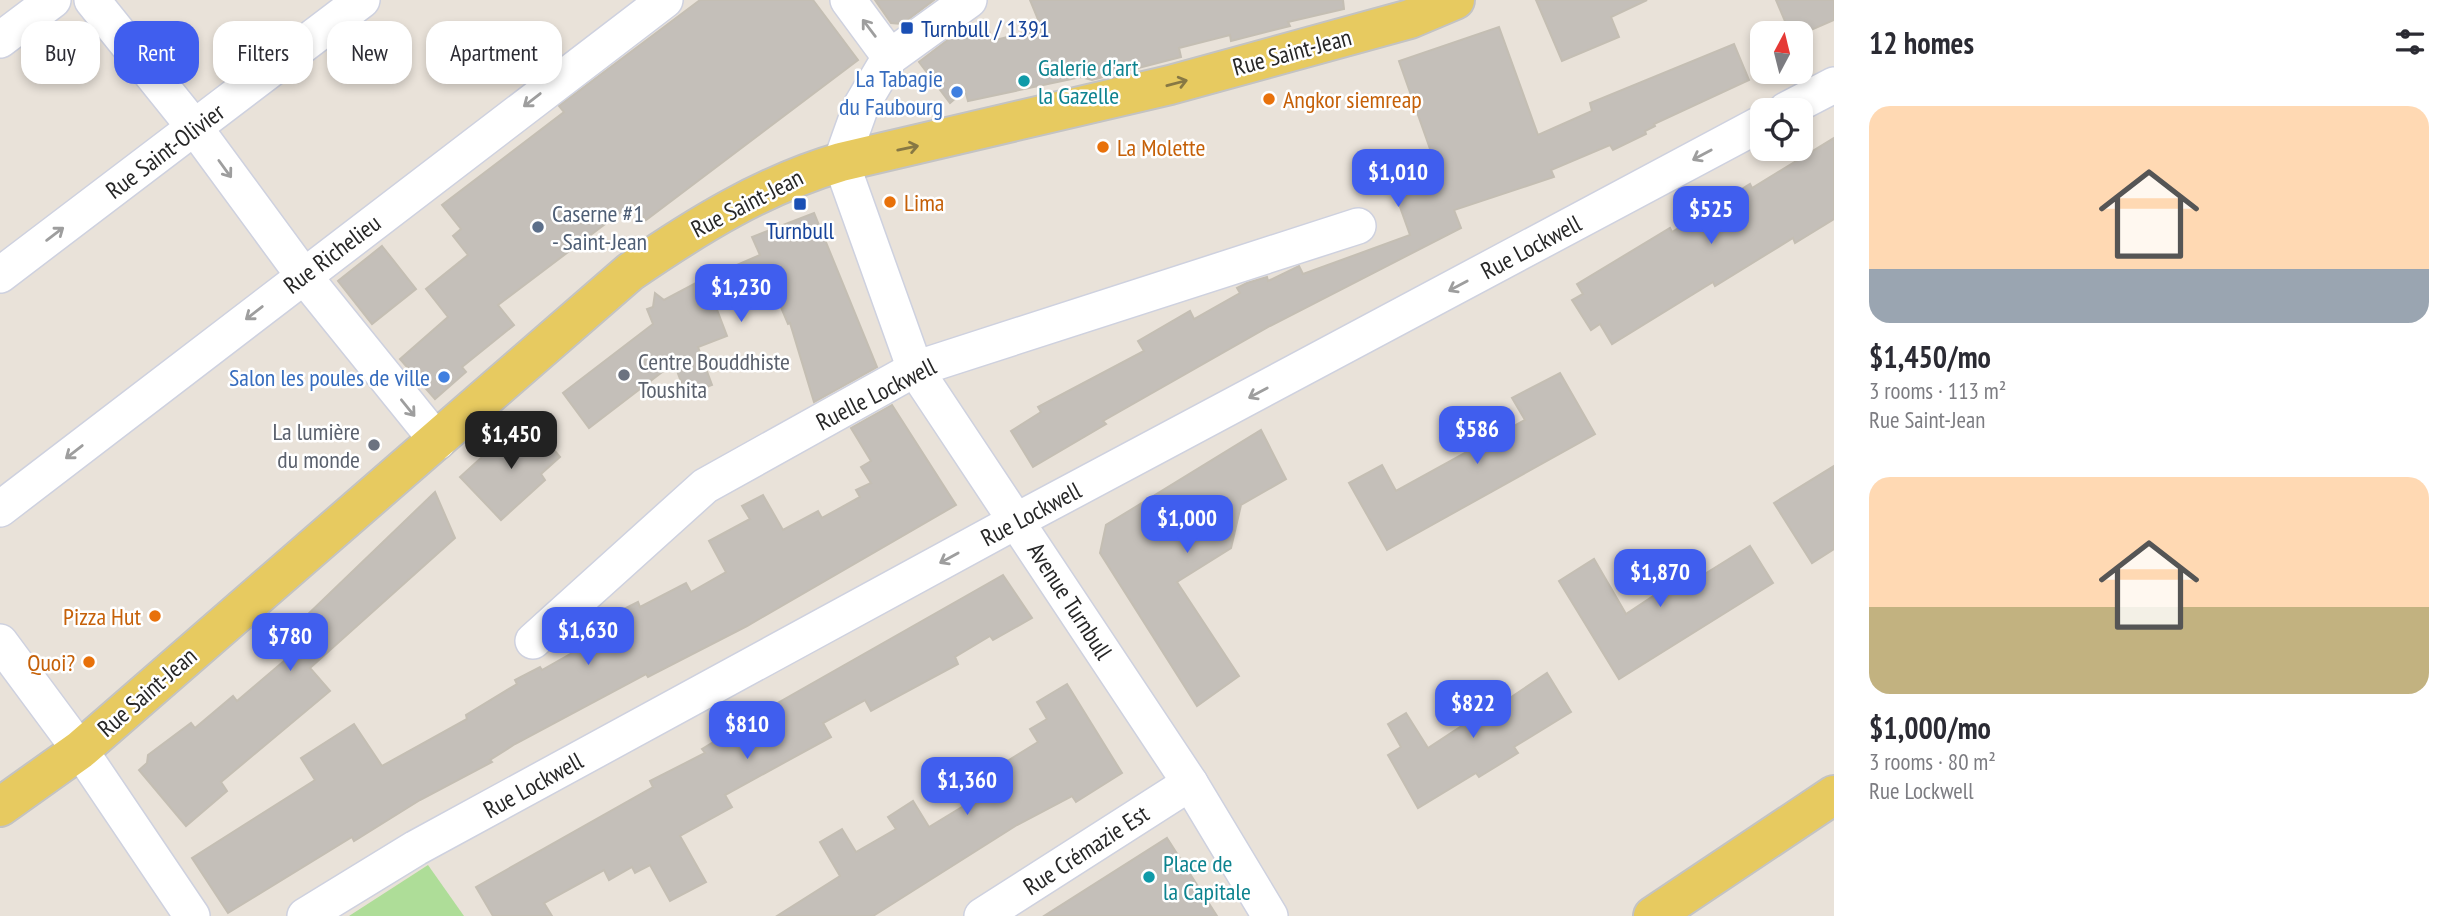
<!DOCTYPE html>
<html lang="en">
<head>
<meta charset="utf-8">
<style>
	body { margin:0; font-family:"PT Sans Narrow",sans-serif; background:#f2f2f3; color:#2b2b33; height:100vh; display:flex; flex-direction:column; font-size:26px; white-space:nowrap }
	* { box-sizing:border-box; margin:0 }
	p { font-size:23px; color:#7c7c81 }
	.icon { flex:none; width:38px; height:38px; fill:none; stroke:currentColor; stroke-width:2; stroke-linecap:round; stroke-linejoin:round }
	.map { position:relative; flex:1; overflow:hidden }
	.sheet { display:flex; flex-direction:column; background:#fff; width:630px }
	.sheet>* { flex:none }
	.top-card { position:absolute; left:21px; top:21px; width:665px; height:63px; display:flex; gap:14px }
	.needle { width:46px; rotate:7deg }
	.tools { position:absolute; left:1750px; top:21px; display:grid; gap:14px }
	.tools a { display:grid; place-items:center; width:63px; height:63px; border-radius:14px; background:#fff; box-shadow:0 4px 10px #0003; font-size:35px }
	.price { position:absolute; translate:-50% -60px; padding:0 16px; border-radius:14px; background:#405eee; color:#fff; font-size:23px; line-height:46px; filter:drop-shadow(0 2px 4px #0008) }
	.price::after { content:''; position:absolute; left:50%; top:42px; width:21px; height:16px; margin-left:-10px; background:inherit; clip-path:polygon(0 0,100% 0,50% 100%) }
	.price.active { background:#222; color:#fff }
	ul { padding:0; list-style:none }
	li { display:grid; align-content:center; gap:14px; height:371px; padding:0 35px }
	li span { display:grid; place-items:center; height:217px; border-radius:21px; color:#555 }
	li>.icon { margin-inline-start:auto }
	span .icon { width:126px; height:126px; fill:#fffc; stroke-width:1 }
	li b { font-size:30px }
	h2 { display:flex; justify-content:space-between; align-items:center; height:84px; padding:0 35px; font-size:30px }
	.tag { padding:0 24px; border-radius:21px; background:#fff; box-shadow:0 4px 10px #0003; font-size:24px; line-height:63px }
	.tag.active { background:#405eee; color:#fff }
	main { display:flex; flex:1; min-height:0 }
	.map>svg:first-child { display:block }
	.green { fill:#aedd98 }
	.building { fill:#c4bfb9; stroke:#c4beb3; stroke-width:2 }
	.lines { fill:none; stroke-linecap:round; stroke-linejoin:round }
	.minor-casing { stroke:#ced1df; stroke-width:38 }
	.major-casing { stroke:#c3c3c3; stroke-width:42 }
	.minor { stroke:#fff; stroke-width:35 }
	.major { stroke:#e7ca60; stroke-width:38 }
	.oneway { stroke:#9e9e9e }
	.oneway2 { stroke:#877844 }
	.transit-dot { fill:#1a4fb4; stroke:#fff; stroke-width:2.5 }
	.culture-dot { fill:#0f9aa8; stroke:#fff; stroke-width:2.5 }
	.shop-dot { fill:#3f7fe0; stroke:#fff; stroke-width:2.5 }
	.food-dot { fill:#e8710a; stroke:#fff; stroke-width:2.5 }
	.service-dot { fill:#5c6f8a; stroke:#fff; stroke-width:2.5 }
	.worship-dot { fill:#6b7280; stroke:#fff; stroke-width:2.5 }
	.labels { text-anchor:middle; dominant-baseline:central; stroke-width:5; stroke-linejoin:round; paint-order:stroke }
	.transit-label { font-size:24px; fill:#164399; stroke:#fff; text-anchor:start }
	.street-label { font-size:24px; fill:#272727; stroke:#fff }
	.culture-label { font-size:24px; fill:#0d838f; stroke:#fff; text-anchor:start }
	.shop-label { font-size:24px; fill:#366cbe; stroke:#fff; text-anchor:end }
	.food-label { font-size:24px; fill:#c56008; stroke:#fff; text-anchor:start }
	.service-label { font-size:24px; fill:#4e5e75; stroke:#fff; text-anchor:start }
	.worship-label { font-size:24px; fill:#5b616d; stroke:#fff; text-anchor:start }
</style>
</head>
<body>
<main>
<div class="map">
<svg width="1834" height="916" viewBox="0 0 1834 916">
	<rect width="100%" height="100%" fill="#e9e2d9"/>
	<!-- green -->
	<path class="green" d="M428,865L464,916H349Z"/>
	<!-- building -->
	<g class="building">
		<path d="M700,0H813L858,60L646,220L633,203L498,305L514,325L462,367L466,372L435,399L400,359L448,317L426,289L468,255L453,236L461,229L442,205L564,112L559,106Z"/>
		<path d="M875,0H934L902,24L891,23Z"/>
		<path d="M1030,0H1343L1344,9L1288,22L1290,26L1231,41L1230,35L1179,48L1181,57L1092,80L1081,77L968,101L965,90L950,103L919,62L953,36L989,30L991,41L1042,29Z"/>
		<path d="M1536,0H1647L1611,17L1619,37L1562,61Z"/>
		<path d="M1776,0H1834V20L1804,33H1790Z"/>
		<path d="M1499,27L1538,135L1592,111L1590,103L1734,44L1749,80L1654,124L1655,126L1645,131L1646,134L1613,150L1610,145L1551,170L1554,177L1454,210L1461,228L1270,326L1103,421L1106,424L1033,467L1011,431L1041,412L1038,407L1144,351L1138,341L1190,311L1194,319L1240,293L1237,288L1247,283L1267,277L1268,281L1299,266L1303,274L1410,235L1395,193L1441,180L1399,61Z"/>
		<path d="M1834,138V219L1795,243L1793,238L1715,286L1713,282L1612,344L1600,324L1591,330L1572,300L1583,294L1577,284L1670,228L1672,232L1750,184L1752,188Z"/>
		<path d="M814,213L877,367L814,402L790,323L788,324L772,286L716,307L727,336L698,347L712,385L686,395L674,363L589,428L563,393L653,324L647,309L653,307L655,293L664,300L698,282L760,255L752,237Z"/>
		<path d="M382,246L416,289L372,324L338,281Z"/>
		<path d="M1560,373L1595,434L1387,550L1349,483L1382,465L1396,491L1525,420L1512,398Z"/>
		<path d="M892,405L956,505L747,626L648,677L646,674L515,744L490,760L492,762L420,800L354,841L352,837L228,913L192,858L315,780L301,758L354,724L382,766L467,719L466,715L517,684L515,680L540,667L542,670L593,641L586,628L638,602L640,607L686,583L691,592L726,572L709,541L750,519L742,506L763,495L783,530L818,511L822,518L860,497L856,490L871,483L861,467L871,461L851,428Z"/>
		<path d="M531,423L560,457L541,474L545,480L501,520L460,477L505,436L511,441Z"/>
		<path d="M1261,430L1286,479L1241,505L1231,548L1177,582L1239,676L1197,706L1100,553L1106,525Z"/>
		<path d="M1834,466V549L1812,563L1774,503Z"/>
		<path d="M435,492L455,538L310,668L330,691L221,782L227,791L186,826L139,770L147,763L148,755L191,723L195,728L233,696L237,701L318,632L305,617Z"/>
		<path d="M1750,546L1773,583L1619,679L1559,581L1594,559L1626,614L1682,577L1687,585Z"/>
		<path d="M1003,575L1032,618L993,640L990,636L955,657L958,664L871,711L865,700L823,723L831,737L725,795L732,807L680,836L706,882L670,901L650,865L635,873L632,867L609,880L604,870L544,903L552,916H493L476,887L653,787L650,781L705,753L702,749L774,705Z"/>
		<path d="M1547,673L1571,712L1514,747L1518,753L1479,777L1476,773L1418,808L1388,755L1401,747L1388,724L1406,713L1428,748L1463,725L1449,703L1468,692L1483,716Z"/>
		<path d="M1067,684L1122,773L1076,802L1072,796L1017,825L873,916H777L840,876L820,842L842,829L856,852L896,829L888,817L913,801L929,827L980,796L972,783L1038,742L1030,729L1047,719L1037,702Z"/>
		<path d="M1167,838L1217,916H1044Z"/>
	</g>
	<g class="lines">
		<defs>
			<g id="minor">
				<path d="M92,0L195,128L303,275L438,442"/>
				<path d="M848,0L890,57"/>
				<path d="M969,0L890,57L861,106L841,162L915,369L1190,783L1270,916"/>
				<path d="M0,40L53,0"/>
				<path d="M1786,110L1834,85"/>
				<path d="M0,275L362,0"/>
				<path d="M0,509L665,0"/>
				<path d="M533,641L705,486L915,369L1358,226"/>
				<path d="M0,642L80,750L192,916"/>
				<path d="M305,916L416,848L1018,520L1762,123"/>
				<path d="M982,916L1190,783"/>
			</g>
			<g id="major">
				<path d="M0,807L80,750L630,272C697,226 763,185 841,162L1170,85L1410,19L1455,0"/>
				<path d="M1653,916L1834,795"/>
			</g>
		</defs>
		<!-- minor casing -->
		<use href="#minor" class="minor-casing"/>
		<!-- major casing -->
		<use href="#major" class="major-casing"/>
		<!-- minor -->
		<use href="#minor" class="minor"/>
		<!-- major -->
		<use href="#major" class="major"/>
	</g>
	<!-- one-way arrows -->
	<defs><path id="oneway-shaft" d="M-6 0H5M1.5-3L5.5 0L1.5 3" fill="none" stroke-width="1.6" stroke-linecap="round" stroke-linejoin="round" transform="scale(1.75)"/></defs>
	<g class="oneway">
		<use href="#oneway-shaft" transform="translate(869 28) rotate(-127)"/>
		<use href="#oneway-shaft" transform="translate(532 100) rotate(142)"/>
		<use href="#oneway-shaft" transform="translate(1702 155) rotate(152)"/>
		<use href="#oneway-shaft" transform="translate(225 169) rotate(54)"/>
		<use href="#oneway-shaft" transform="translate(55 234) rotate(-37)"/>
		<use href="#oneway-shaft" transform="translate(1458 286) rotate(152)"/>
		<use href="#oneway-shaft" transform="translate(254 313) rotate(142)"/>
		<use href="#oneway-shaft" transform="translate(1258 393) rotate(152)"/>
		<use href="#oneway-shaft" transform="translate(408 408) rotate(51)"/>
		<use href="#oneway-shaft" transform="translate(74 452) rotate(142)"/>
		<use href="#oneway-shaft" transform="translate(949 558) rotate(151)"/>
	</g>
	<g class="oneway2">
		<use href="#oneway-shaft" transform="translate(1177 83) rotate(-15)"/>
		<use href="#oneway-shaft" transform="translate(908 148) rotate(-12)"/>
	</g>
	<!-- markers -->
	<g class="transit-dot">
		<rect x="900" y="21" width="14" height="14" rx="3.5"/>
		<rect x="793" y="197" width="14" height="14" rx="3.5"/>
	</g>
	<g class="culture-dot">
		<circle cx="1024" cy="81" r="7"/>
		<circle cx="1149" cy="877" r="7"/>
	</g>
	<g class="shop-dot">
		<circle cx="957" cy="92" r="7"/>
		<circle cx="444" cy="377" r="7"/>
	</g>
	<g class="food-dot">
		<circle cx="1269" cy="99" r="7"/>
		<circle cx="1103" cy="147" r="7"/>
		<circle cx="890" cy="202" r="7"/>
		<circle cx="155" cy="616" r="7"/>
		<circle cx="89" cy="662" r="7"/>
	</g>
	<circle class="service-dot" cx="538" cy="227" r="7"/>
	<g class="worship-dot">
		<circle cx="624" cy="375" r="7"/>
		<circle cx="374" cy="445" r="7"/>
	</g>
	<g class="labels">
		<!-- transit labels -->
		<g class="transit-label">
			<text x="921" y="28">Turnbull / 1391</text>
			<text x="800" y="230" text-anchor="middle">Turnbull</text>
		</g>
		<!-- street labels -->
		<g class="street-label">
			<text transform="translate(1292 52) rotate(-15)">Rue Saint-Jean</text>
			<text transform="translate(165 151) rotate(-37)">Rue Saint-Olivier</text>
			<text transform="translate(747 203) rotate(-27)">Rue Saint-Jean</text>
			<text transform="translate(1531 247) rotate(-28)">Rue Lockwell</text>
			<text transform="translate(332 254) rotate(-37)">Rue Richelieu</text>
			<text transform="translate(876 394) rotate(-27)">Ruelle Lockwell</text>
			<text transform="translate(1031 514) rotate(-28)">Rue Lockwell</text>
			<text transform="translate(1070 601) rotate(57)">Avenue Turnbull</text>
			<text transform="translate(147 692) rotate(-41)">Rue Saint-Jean</text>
			<text transform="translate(533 785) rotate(-29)">Rue Lockwell</text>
			<text transform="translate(1086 850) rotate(-33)">Rue Crémazie Est</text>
		</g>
		<!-- culture labels -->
		<g class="culture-label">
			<text x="1038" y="67">Galerie d'art<tspan x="1038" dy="28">la Gazelle</tspan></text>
			<text x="1163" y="863">Place de<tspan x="1163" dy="28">la Capitale</tspan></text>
		</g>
		<!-- shop labels -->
		<g class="shop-label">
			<text x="943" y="78">La Tabagie<tspan x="943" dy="28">du Faubourg</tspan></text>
			<text x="430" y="377">Salon les poules de ville</text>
		</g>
		<!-- food labels -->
		<g class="food-label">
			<text x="1283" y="99">Angkor siemreap</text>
			<text x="1117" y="147">La Molette</text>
			<text x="904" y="202">Lima</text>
			<text x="141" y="616" text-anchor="end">Pizza Hut</text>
			<text x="75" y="662" text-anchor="end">Quoi?</text>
		</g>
		<!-- service labels -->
		<g class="service-label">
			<text x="552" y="213">Caserne #1<tspan x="552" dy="28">- Saint-Jean</tspan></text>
		</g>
		<!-- worship labels -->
		<g class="worship-label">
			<text x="638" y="361">Centre Bouddhiste<tspan x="638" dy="28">Toushita</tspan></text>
			<text x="360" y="431" text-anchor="end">La lumière<tspan x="360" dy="28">du monde</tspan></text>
		</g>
	</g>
</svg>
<div class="tools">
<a><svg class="needle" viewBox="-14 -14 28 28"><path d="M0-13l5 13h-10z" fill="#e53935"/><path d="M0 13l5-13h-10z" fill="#7c7c81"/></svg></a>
<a><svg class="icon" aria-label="locate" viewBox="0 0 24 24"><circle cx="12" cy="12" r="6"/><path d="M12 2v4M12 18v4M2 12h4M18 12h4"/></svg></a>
</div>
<b class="price" style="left:1398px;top:209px">$1,010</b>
<b class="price" style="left:1711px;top:246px">$525</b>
<b class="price" style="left:741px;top:324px">$1,230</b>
<b class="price" style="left:1477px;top:466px">$586</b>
<b class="price active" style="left:511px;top:471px">$1,450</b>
<b class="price" style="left:1187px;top:555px">$1,000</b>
<b class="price" style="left:1660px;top:609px">$1,870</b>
<b class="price" style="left:588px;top:667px">$1,630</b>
<b class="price" style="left:290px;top:673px">$780</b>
<b class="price" style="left:1473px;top:740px">$822</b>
<b class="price" style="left:747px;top:761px">$810</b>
<b class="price" style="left:967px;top:817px">$1,360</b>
<div class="top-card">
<a class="tag">Buy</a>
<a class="tag active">Rent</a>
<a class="tag">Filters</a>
<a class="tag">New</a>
<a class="tag">Apartment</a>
</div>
</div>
<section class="sheet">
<h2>12 homes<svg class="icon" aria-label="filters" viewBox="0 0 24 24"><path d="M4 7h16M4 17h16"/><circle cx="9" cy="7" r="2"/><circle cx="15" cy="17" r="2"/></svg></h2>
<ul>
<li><span style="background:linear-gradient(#ffd9b3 75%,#9aa5b1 0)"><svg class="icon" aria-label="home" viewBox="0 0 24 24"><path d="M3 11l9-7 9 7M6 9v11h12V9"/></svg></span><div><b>$1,450/mo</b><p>3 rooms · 113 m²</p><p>Rue Saint-Jean</p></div></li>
<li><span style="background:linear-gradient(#ffd9b3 60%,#c2b280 0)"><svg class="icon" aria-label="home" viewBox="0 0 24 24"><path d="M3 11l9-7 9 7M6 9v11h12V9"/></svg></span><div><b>$1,000/mo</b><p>3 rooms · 80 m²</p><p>Rue Lockwell</p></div></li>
</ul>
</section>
</main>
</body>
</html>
